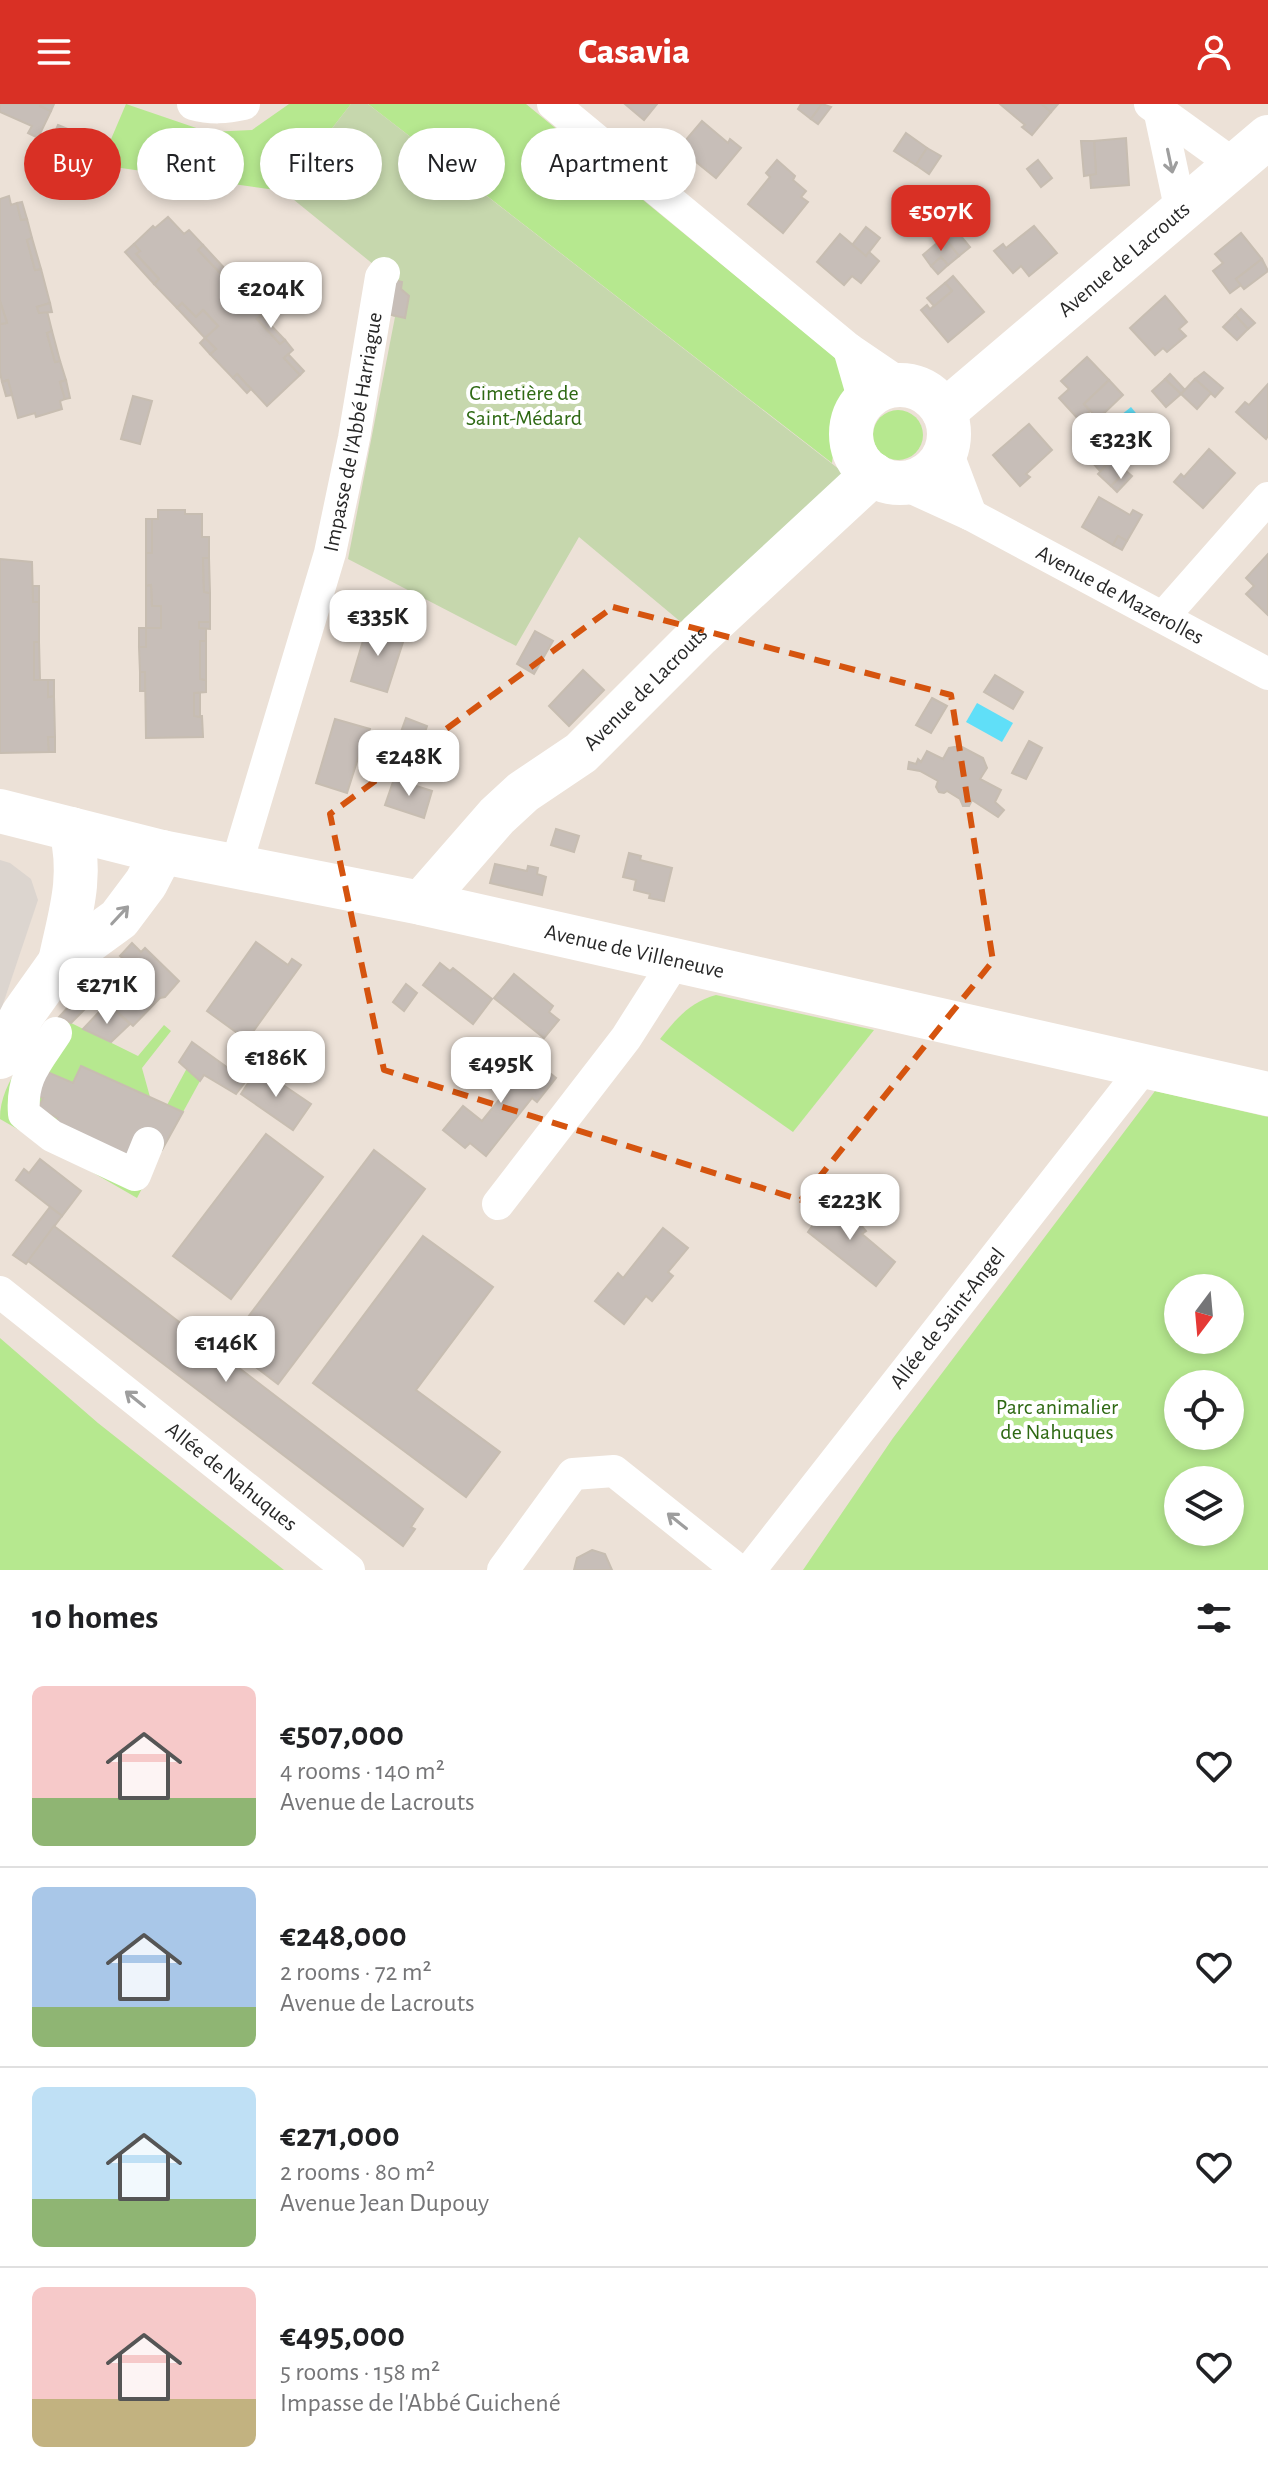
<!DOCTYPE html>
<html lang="en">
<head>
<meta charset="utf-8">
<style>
	body { margin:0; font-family:"Alegreya Sans",sans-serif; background:#f6f6f6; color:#202124; height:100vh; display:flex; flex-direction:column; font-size:30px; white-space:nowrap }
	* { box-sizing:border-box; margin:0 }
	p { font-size:26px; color:#757577 }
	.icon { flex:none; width:44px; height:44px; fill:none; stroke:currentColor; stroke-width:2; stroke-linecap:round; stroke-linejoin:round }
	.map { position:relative; height:1466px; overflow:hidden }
	.side { display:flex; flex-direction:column; background:#fff; flex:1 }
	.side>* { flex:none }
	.banner { position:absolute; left:24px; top:24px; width:800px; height:72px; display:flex; gap:16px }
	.needle { width:52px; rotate:196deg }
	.buttons { position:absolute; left:1164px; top:1170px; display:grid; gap:16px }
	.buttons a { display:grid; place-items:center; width:80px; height:80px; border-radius:50%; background:#fff; box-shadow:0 4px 12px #0003; font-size:40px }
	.price { position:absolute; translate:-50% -68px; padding:0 18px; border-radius:16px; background:#fff; color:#222; font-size:26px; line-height:52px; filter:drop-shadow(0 2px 4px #0008) }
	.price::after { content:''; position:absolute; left:50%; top:48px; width:24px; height:18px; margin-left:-12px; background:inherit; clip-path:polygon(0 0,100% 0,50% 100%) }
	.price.current { background:#d93025; color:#fff }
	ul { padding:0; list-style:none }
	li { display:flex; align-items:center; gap:24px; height:200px; padding:0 32px }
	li+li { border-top:2px solid #e0e0e0 }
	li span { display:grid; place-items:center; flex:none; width:224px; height:160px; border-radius:12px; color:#555 }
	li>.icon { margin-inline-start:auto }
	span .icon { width:96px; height:96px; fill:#fffc; stroke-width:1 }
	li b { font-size:34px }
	h2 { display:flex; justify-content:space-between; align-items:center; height:96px; padding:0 32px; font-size:34px }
	.tag { padding:0 28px; border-radius:36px; background:#fff; box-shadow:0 4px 12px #0003; font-size:28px; line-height:72px }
	.tag.current { background:#d93025; color:#fff }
	header { display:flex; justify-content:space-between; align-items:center; height:104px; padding:0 32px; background:#d93025; color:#fff; font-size:36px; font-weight:800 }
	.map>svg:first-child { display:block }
	.green { fill:#b6e88f; fill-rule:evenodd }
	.cemetery { fill:#c6d7ad }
	.plaza { fill:#dcd5cf }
	.water { fill:#60dff8 }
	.building { fill:#c7beb8; stroke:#c7bdb1; stroke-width:2 }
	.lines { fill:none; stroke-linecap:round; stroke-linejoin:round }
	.street { stroke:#fff; stroke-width:32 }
	.secondary { stroke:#fff; stroke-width:44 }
	.oneway { stroke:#9e9e9e }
	.marked { fill:none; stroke:#d5540f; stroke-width:6; stroke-dasharray:16 10; stroke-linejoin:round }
	.labels { text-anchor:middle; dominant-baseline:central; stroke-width:8; stroke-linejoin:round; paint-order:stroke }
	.street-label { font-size:22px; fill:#282828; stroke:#fff }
	.park-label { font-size:22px; fill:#2e6913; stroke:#fff }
</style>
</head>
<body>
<header><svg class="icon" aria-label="menu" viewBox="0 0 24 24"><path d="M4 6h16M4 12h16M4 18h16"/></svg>Casavia<svg class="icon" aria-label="person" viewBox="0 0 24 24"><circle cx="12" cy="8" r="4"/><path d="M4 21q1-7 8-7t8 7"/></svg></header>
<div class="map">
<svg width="1268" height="1466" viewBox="0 0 1268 1466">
	<rect width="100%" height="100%" fill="#ece1d7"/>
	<!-- green -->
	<g class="green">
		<path d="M126,0L208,28L252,26L289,0H351L283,87L100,61Z"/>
		<path d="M368,0H526L843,260L850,283L838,308L832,359Z"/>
		<circle cx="898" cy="331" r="25"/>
		<path d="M716,891L874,926L793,1028L660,935C676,915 690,898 716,891Z"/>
		<path d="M59,913L138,952L164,921L171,927L142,964L150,993L81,962L73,979L43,994L38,1005L162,1046L137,1094L0,1015C0,975 35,942 59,913Z"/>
		<path d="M187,964L200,977L183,1008L167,1001Z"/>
		<path d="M1155,987L1268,1013V1466H803L893,1334ZM1178,1184H1230V1236H1178ZM1178,1280H1230V1332H1178ZM1178,1376H1230V1428H1178Z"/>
		<path d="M0,1234L98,1319L284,1466H0Z"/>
	</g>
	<!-- cemetery -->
	<path class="cemetery" d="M351,0H368L844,369L688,524L579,433L516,542L348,455L395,213L379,208L384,169L283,87Z"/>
	<!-- plaza -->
	<path class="plaza" d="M0,756L10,759L31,775L38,796L0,909Z"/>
	<!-- water -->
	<g class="water">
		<path d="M1131,303L1140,314L1116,334L1106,323Z"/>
		<path d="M977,599L1013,619L1002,638L966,618Z"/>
	</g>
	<!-- building -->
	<g class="building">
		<path d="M0,0H41L40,2L51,7L38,34L28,29L32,22L0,8Z"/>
		<path d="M41,0H54L51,7L40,2Z"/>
		<path d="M625,0H657L644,16Z"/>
		<path d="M801,0H822L811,15L798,5Z"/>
		<path d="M822,0L831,3L818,20L811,15Z"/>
		<path d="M1000,0H1042L1051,8L1032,31L1022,23L1025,21Z"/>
		<path d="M1042,0H1058L1051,8Z"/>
		<path d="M702,17L728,39L730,35L741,44L716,74L679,44Z"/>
		<path d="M58,21L87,33L78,52L50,39Z"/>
		<path d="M906,29L927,44L916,61L894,47Z"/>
		<path d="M1126,34L1129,81L1091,84L1090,71L1096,70L1094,37Z"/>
		<path d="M1081,37H1094L1096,70L1084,72Z"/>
		<path d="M927,44L941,52L929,70L916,61Z"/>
		<path d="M777,56L795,72L793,76L806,87L801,93L808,98L783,129L748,100L770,73L766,69Z"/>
		<path d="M1038,56L1052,74L1041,83L1027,65Z"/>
		<path d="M954,87L960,92L947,109L941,104Z"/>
		<path d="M9,92L11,101L17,99L21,116L27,115L32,134L27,136L35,166L41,165L50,199L37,203L39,209L47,207L52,227L47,229L55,258L60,257L66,276L60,278L65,295L60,297L62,305L36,313L35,309L18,314L8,276L2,278L0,269V220L7,219L0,197V95Z"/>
		<path d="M960,92L979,105L962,119L947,109Z"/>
		<path d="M22,98L27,115L21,116L17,99Z"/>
		<path d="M168,113L184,130L189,126L203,141L198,146L222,171L227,167L246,188L238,196L242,200L248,197L261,211L257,215L280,240L285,236L293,246L284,254L300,271L267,302L237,270L233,274L210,250L216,245L205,234L218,222L203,206L196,213L182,199L177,204L154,180L159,175L136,150L140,147L134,140L153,122L155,124Z"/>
		<path d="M1034,122L1057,149L1029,172L1021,162L1013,169L994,147L1003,140L1006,144Z"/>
		<path d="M866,123L880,134L866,152L852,141Z"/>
		<path d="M955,125L970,143L959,152L944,133Z"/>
		<path d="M1241,129L1262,155L1236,175L1241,181L1230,189L1213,167L1223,159L1215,150Z"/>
		<path d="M840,130L866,152L869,148L879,157L861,179L852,172L844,181L817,158Z"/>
		<path d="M944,133L959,152L948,161L941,153L931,162L923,151Z"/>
		<path d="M32,134L41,165L35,166L27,136Z"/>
		<path d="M134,140L140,147L136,150L159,175L154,180L125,148Z"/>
		<path d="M203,141L227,167L222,171L198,146Z"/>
		<path d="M941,153L948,161L938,170L931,162Z"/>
		<path d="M1262,155L1268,167L1244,185L1236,175Z"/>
		<path d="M953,172L984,208L948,238L921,206L927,201L930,205L952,187L945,179Z"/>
		<path d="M386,174L402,178L401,185L409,192L405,214L379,208Z"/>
		<path d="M945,179L952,187L934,202L927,194Z"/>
		<path d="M246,188L252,194L242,200L238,196Z"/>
		<path d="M1165,192L1187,218L1179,225L1186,232L1167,248L1163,244L1155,251L1130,224Z"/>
		<path d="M0,197L7,219L0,220Z"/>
		<path d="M50,199L52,208L39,209L37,203Z"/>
		<path d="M182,199L196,213L203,206L218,222L205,234L177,204Z"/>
		<path d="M1241,205L1255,219L1248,225L1235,211Z"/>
		<path d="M261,211L285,236L280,240L257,215Z"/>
		<path d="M1235,211L1248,225L1237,236L1223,223Z"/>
		<path d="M52,227L60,257L55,258L47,229Z"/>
		<path d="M205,234L216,245L210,250L200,239Z"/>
		<path d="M288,250L304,267L300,271L284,254Z"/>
		<path d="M1087,253L1109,276L1084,300L1090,307L1080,317L1059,294L1069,285L1061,277Z"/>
		<path d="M1204,268L1223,284L1215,293L1195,275Z"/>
		<path d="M237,270L251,285L247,289L233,274Z"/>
		<path d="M1170,270L1185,286L1181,290L1165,275Z"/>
		<path d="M1165,275L1181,290L1166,303L1152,287Z"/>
		<path d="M1195,275L1211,289L1197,305L1181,290Z"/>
		<path d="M8,276L12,291L6,292L2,278Z"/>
		<path d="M66,276L70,294L65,295L60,278Z"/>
		<path d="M1109,276L1123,291L1098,315L1084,300Z"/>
		<path d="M1268,280V332L1266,335L1236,308L1245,298L1249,301Z"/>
		<path d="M133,292L152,297L140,340L121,335Z"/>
		<path d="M1029,320L1052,346L1026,370L1030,373L1020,382L993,351Z"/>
		<path d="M1093,341L1109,358L1100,367L1084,349Z"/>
		<path d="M1209,345L1235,369L1203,404L1174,378L1181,370L1184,373Z"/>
		<path d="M1113,354L1126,367L1111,382L1098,370Z"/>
		<path d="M1126,367L1132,372L1117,388L1111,382Z"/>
		<path d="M1099,393L1130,411L1133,406L1142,411L1127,437L1118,432L1113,441L1082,423Z"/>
		<path d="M158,406H185V410H202V433H209V454H203L204,488L210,489V518H199V524H206V537H200V575L206,576V588L194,589V612H202L203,633L146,634L145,568H140L139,543H146V524H161V502H152L151,481L146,482V449H152V415H158Z"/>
		<rect x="146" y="415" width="6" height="34"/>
		<path d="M1118,432L1127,437L1122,446L1113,441Z"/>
		<path d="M1268,450V511L1246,490L1254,482L1246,474Z"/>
		<path d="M203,454H209L210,489L204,488Z"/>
		<path d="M0,455L32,458L33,498H39V538H34V576H48V593L54,592L55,633H48L49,648L0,649Z"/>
		<path d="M151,481L152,502H161V524H146V482Z"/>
		<rect x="33" y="482" width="6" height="16"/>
		<path d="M199,518H210V525L199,524Z"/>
		<path d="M368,520L405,532L387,588L351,577Z"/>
		<rect x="139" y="524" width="7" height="19"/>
		<path d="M535,527L553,537L534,570L517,560Z"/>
		<path d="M200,537H206V576L200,575Z"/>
		<path d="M34,538H39L40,576H34Z"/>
		<path d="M583,566L604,586L569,622L549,602Z"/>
		<rect x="140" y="568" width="5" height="19"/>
		<path d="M995,571L1023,588L1013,605L984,588Z"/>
		<path d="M48,576H54V592L48,593Z"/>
		<path d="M194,589H200V613L194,612Z"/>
		<path d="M932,594L947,602L931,629L916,621Z"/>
		<path d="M406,614L427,622L422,637L401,628Z"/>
		<path d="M335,615L370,625L363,649L360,648L347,689L316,679Z"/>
		<path d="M48,633H55V648H49Z"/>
		<path d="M1029,637L1042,644L1026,675L1012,669Z"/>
		<path d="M960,642L983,654L987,664L980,675L1001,686L995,698L1004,706L998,713L972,696L969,702H963L960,695L947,687L944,689L939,688L936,683L938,677L920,667L908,665L909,658L916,660L918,655L921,658L927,647L943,655L949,644Z"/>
		<path d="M394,675L432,687L424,714L385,701Z"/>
		<path d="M556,725L579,732L574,748L551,741Z"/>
		<path d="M629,749L641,752L640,756L672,764L664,797L649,794L650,790L634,786L636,776L623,773Z"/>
		<path d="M495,760L527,767L528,762L538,764L537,770L546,773L542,791L490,779Z"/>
		<path d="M256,838L288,861L292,855L301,861L247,936L207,907Z"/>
		<path d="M132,839L141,848L145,844L179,877L165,893L160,894L133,922L104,897L134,864L120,852Z"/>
		<path d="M440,859L450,867L453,864L492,895L473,920L423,881Z"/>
		<path d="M514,870L553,902L549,908L559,916L544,934L494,894Z"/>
		<path d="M406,880L417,889L404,907L393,898Z"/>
		<path d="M79,891L87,897L81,903L84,906L71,919L59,913Z"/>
		<path d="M107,899L114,905L106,914L99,908Z"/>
		<path d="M114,905L130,920L111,938L83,925L99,908L106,914Z"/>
		<path d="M192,938L246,977L236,990L204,971L200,977L179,958Z"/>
		<path d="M509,953L523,964L531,954L556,974L537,998L532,994L486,1052L470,1039L465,1044L443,1026L463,1002L482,1017L503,991L489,980Z"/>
		<path d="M81,962L183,1008L162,1046L129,1056L55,1022L58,1014L38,1005L43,994L35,991L45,967L73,979Z"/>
		<path d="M258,964L311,1000L293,1026L241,990Z"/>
		<path d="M266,1030L323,1073L231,1195L173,1152Z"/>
		<path d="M374,1046L425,1085L278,1280L227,1241Z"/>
		<path d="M40,1055L81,1087L62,1112L16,1076L24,1065L29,1069Z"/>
		<path d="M835,1090L866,1127L862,1130L895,1158L876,1182L808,1128Z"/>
		<path d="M50,1103L62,1112L26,1160L13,1151Z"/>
		<path d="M54,1122L423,1405L411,1423L415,1425L403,1442L28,1157Z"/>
		<path d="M663,1124L688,1144L668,1168L673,1172L652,1197L646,1192L624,1220L595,1197L618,1169L623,1174Z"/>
		<path d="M423,1132L493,1183L416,1286L500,1348L466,1393L313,1279Z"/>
		<path d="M592,1446L605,1450L612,1466H574L577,1454Z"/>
	</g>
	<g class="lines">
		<!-- street -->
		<g class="street">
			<path d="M193,0C211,5 226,4 244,0"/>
			<path d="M553,0L849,245L902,281"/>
			<path d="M1150,0L1236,62"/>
			<path d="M1159,5L1181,108"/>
			<path d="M849,245L864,297"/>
			<path d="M946,345L971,411"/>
			<path id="s1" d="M901,379L971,411L1268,570"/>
			<path d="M1164,512L1268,394"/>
			<path id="s2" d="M236,762L330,449L354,334L381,173L384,169"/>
			<path d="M56,929C37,958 21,973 24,1010L52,1032L135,1071L148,1039"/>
			<path d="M498,1100L626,934L675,857"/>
			<path id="s3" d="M0,1188L349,1466"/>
			<path d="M503,1466L573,1370L614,1367L738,1466"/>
			<path id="s4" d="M750,1466L1145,962"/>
		</g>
		<!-- secondary -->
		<g class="secondary">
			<circle cx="900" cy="330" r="49"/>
			<path id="s5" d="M944,308L1268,33"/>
			<path id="s6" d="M0,707L162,748L421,799L1268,990"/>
			<path id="s7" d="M421,799L497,712L523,688L581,649L699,531L873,370"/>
			<path d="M60,858C70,810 83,775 71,725"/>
			<path d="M0,953L23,910L60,858L119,815L146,779L162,748"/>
		</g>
	</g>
	<!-- one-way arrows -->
	<defs><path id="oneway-shaft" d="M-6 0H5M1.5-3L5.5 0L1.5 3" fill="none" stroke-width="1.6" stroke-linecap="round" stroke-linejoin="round" transform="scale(2)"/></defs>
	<g class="oneway">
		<use href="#oneway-shaft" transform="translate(1170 57) rotate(78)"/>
		<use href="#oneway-shaft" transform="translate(120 811) rotate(-47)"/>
		<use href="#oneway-shaft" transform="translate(135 1295) rotate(-141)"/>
		<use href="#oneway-shaft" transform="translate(677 1417) rotate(-141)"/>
	</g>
	<!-- marked area -->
	<path class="marked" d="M613,503L951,591L993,857L801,1096L384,966L330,710Z"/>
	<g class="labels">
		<!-- street labels -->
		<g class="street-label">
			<text stroke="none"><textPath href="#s5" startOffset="236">Avenue de Lacrouts</textPath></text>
			<text stroke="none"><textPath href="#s2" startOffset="450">Impasse de l'Abbé Harriague</textPath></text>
			<text stroke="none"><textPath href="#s1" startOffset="246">Avenue de Mazerolles</textPath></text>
			<text stroke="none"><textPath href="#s7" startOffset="312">Avenue de Lacrouts</textPath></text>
			<text stroke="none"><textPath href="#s6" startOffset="650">Avenue de Villeneuve</textPath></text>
			<text stroke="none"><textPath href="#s4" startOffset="320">Allée de Saint-Angel</textPath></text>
			<text stroke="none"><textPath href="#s3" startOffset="296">Allée de Nahuques</textPath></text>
		</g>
		<!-- park labels -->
		<g class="park-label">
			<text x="524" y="289">Cimetière de<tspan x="524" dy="25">Saint-Médard</tspan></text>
			<text x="1057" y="1303">Parc animalier<tspan x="1057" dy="25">de Nahuques</tspan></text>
		</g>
	</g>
</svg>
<div class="buttons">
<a><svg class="needle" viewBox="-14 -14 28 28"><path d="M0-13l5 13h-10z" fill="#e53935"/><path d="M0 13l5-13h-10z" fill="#757577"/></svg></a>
<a><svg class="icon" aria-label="locate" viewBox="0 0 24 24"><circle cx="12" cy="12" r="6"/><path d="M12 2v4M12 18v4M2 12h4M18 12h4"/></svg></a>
<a><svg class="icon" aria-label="layers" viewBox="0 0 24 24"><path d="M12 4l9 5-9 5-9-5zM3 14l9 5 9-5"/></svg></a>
</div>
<b class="price current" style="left:941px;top:149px">€507K</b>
<b class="price" style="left:271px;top:226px">€204K</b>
<b class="price" style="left:1121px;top:377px">€323K</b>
<b class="price" style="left:378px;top:554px">€335K</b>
<b class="price" style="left:409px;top:694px">€248K</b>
<b class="price" style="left:107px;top:922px">€271K</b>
<b class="price" style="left:276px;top:995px">€186K</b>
<b class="price" style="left:501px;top:1001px">€495K</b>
<b class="price" style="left:850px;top:1138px">€223K</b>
<b class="price" style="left:226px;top:1280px">€146K</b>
<div class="banner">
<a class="tag current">Buy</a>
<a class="tag">Rent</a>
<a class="tag">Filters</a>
<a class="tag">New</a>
<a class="tag">Apartment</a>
</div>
</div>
<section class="side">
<h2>10 homes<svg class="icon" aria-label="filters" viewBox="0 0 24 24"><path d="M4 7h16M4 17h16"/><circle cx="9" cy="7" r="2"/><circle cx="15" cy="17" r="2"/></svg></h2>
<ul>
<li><span style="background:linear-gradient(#f6c9c9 70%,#8fb573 0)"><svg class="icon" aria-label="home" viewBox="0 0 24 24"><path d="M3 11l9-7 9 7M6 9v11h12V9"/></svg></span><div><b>€507,000</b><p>4 rooms · 140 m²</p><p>Avenue de Lacrouts</p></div><svg class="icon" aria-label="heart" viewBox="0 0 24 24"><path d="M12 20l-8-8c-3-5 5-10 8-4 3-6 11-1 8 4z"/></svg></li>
<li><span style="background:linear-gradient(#a9c7e8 75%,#8fb573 0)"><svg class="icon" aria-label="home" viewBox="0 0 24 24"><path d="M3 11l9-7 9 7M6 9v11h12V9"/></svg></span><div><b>€248,000</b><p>2 rooms · 72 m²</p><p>Avenue de Lacrouts</p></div><svg class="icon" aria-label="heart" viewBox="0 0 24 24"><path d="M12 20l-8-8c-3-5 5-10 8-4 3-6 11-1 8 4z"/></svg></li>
<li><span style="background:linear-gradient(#bfe0f5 70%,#8fb573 0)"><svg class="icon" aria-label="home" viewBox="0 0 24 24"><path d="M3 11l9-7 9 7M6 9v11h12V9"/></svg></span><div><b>€271,000</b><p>2 rooms · 80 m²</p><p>Avenue Jean Dupouy</p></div><svg class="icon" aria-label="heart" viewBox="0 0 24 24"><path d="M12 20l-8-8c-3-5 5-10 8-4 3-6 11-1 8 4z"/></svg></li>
<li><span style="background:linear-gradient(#f6c9c9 70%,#c2b280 0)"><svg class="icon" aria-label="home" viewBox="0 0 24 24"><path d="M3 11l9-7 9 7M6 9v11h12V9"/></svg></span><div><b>€495,000</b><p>5 rooms · 158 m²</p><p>Impasse de l'Abbé Guichené</p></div><svg class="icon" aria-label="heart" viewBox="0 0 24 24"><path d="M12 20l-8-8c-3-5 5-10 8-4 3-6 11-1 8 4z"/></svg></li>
</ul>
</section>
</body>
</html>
